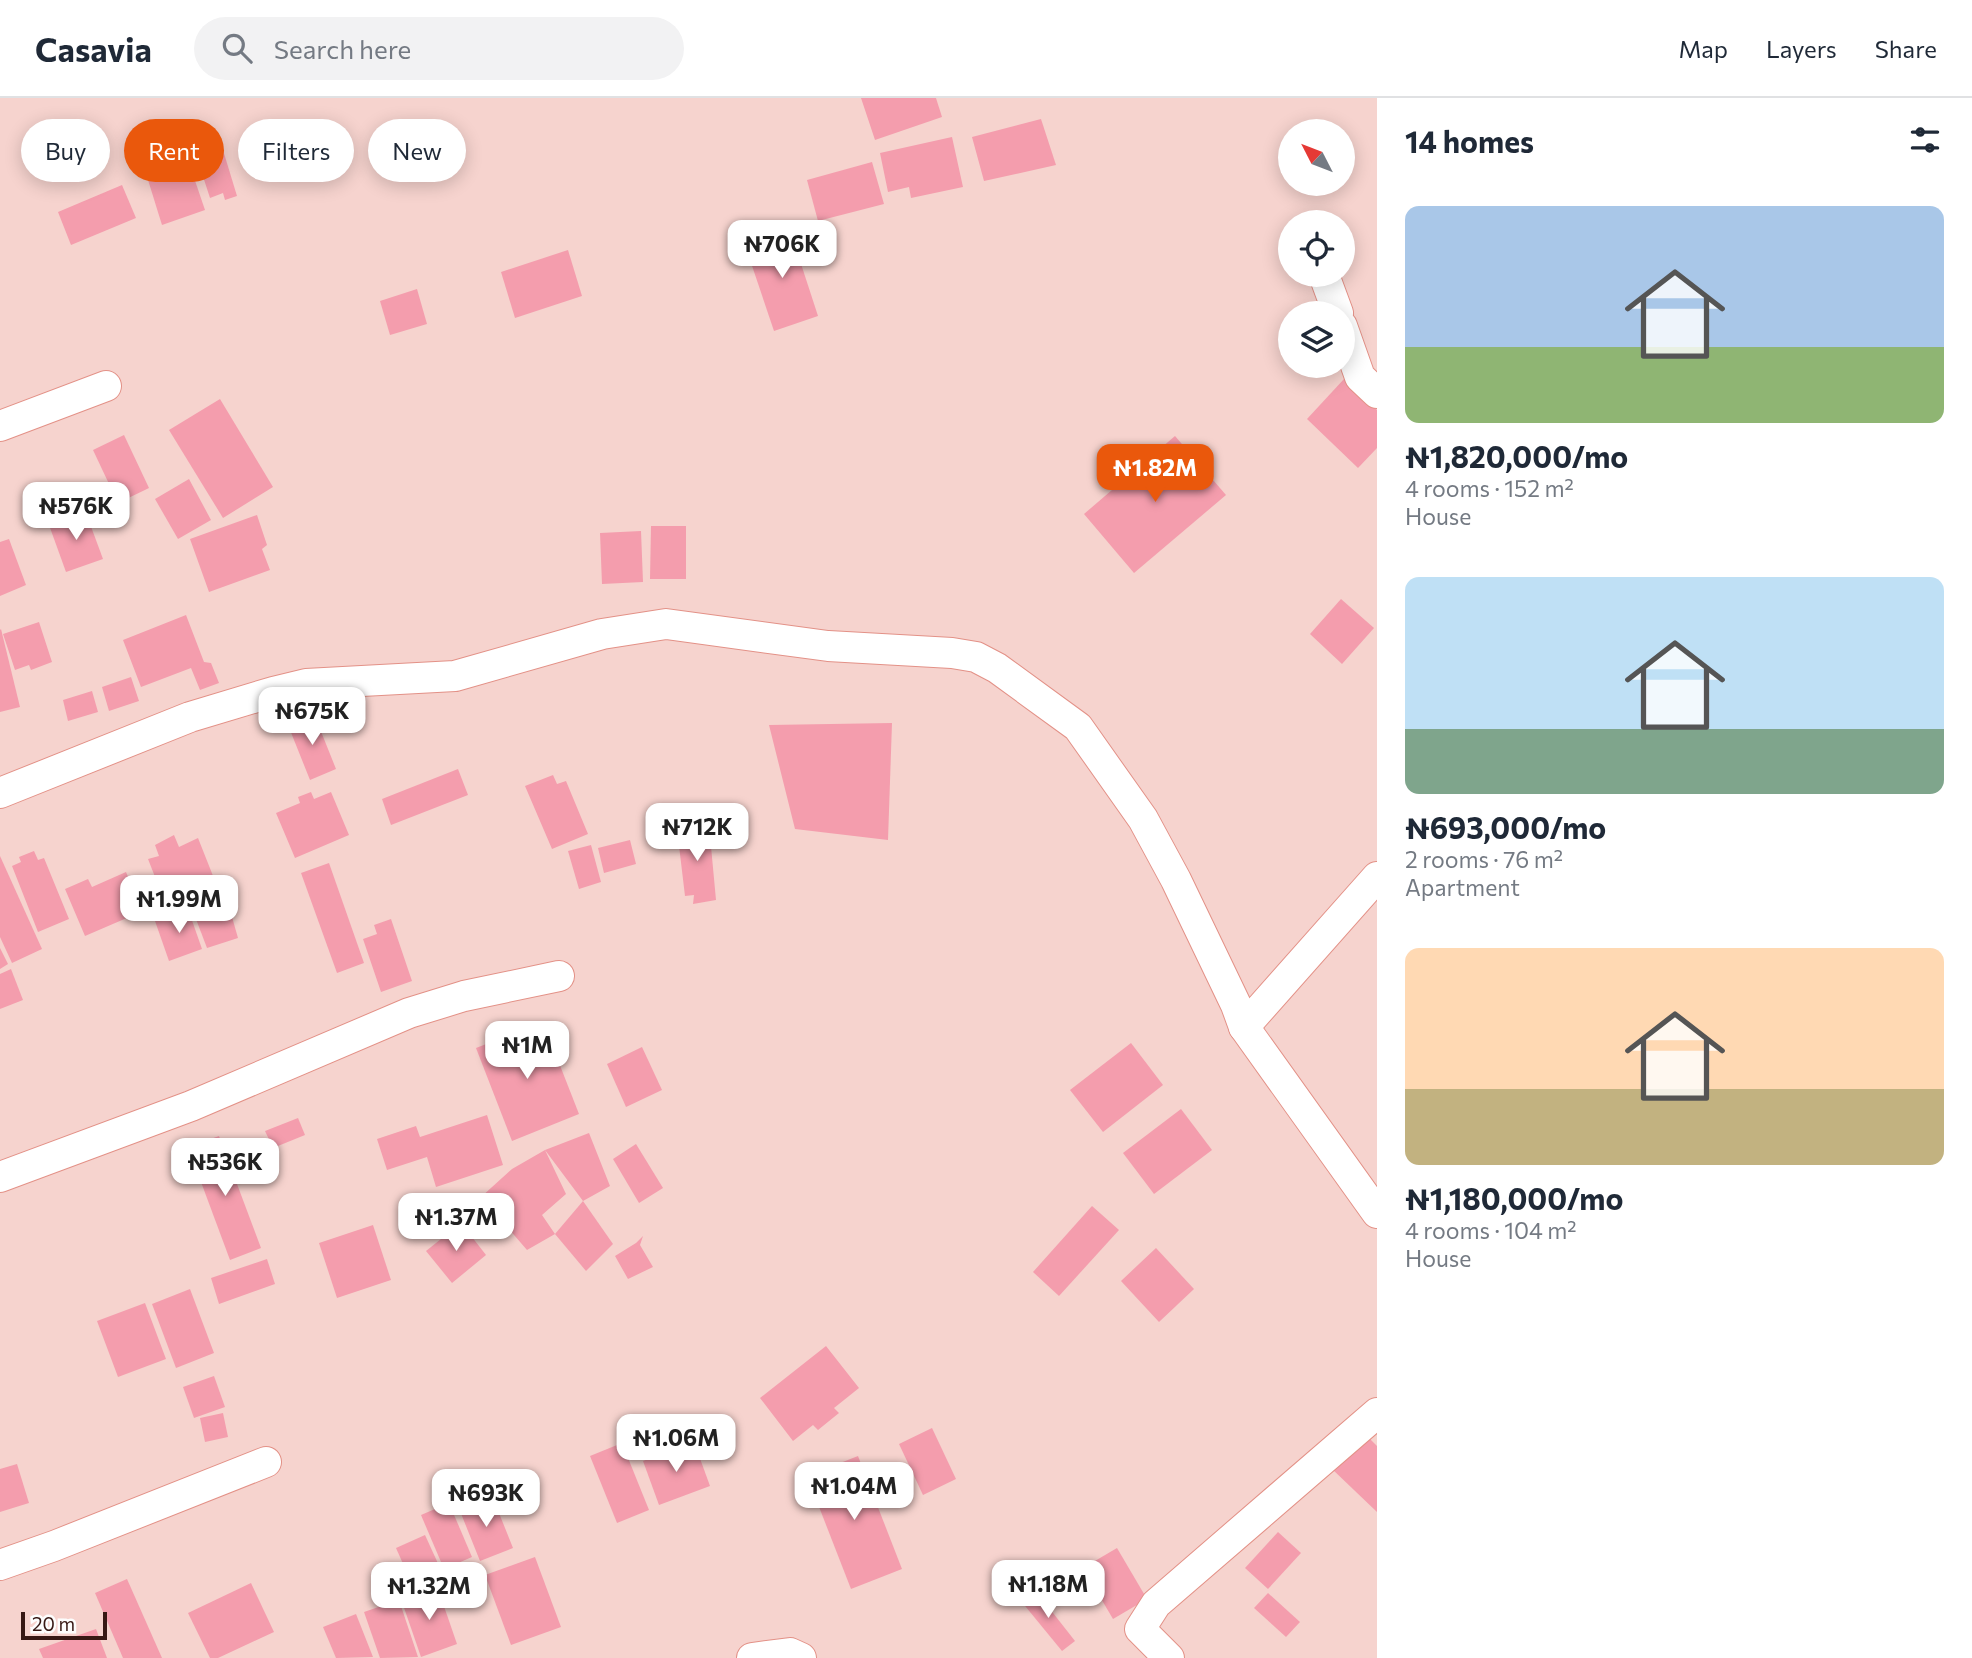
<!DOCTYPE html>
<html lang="en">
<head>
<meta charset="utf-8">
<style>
	body { margin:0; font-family:Commissioner,sans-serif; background:#f2f2f3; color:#1f2937; height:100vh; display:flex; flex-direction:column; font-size:26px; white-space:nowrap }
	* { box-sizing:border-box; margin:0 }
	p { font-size:23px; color:#747a83 }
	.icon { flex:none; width:38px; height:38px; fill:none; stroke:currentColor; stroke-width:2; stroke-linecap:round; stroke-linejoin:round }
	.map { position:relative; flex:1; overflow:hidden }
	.details { display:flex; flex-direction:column; background:#fff; width:595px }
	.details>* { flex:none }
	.hud { position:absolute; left:21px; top:21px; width:665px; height:63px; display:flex; gap:14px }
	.needle { width:46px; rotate:312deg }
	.controls { position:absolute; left:1278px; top:21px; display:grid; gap:14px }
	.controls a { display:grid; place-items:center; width:77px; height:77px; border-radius:50%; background:#fff; box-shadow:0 4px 18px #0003; font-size:35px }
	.scale { position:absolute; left:21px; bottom:18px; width:86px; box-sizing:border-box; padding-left:7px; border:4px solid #371814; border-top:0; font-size:19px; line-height:24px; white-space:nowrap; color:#371814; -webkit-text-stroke:5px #fdfdfd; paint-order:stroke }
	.price { position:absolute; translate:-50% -60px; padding:0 16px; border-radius:14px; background:#fff; color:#222; font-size:23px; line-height:46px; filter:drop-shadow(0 2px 4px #0008) }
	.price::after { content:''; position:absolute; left:50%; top:42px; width:21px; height:16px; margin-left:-10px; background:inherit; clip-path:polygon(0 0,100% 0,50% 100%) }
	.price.current { background:#ea580c; color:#fff }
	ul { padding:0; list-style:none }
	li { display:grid; align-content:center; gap:14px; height:371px; padding:0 28px }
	li span { display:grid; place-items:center; height:217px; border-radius:14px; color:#555 }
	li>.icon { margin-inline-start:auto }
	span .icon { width:126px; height:126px; fill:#fffc; stroke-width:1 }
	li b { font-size:30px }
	h2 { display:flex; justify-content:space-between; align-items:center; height:84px; padding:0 28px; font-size:30px }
	.chip { padding:0 24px; border-radius:32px; background:#fff; box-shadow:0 4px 18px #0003; font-size:24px; line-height:63px }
	.chip.current { background:#ea580c; color:#fff }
	header { display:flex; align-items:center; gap:42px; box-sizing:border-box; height:98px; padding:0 35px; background:#fff; border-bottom:2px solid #e0e1e3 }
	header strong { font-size:33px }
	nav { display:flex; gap:38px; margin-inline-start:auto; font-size:24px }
	.search { width:490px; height:63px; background:#f2f2f3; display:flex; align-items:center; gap:18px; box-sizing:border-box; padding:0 24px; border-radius:38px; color:#747a83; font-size:26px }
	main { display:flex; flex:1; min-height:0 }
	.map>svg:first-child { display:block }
	.building { fill:#f49dad }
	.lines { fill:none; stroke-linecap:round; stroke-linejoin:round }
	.street-casing { stroke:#e39187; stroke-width:32 }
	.street { stroke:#fff; stroke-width:30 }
</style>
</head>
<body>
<header>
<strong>Casavia</strong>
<div class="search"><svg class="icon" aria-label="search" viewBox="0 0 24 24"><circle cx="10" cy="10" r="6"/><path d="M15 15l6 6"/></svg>Search here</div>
<nav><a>Map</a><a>Layers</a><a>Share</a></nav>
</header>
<main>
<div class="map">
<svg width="1377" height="1560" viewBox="0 0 1377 1560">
	<rect width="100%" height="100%" fill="#f6d3ce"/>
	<!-- building -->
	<g class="building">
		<path d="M861,0H936L942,19L875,42Z"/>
		<path d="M1041,21L1056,67L984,83L972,39Z"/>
		<path d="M952,39L963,89L911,100L909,89L888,94L880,55Z"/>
		<path d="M223,52L237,98L225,102L223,95L210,100L197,60Z"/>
		<path d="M872,64L884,106L818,123L807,82Z"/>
		<path d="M189,65L205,112L162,127L148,82Z"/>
		<path d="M122,87L136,120L71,147L58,114Z"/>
		<path d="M790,132L818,218L774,233L745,147Z"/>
		<path d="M568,152L582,198L515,220L501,174Z"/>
		<path d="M417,191L427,226L390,237L380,203Z"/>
		<path d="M1344,281L1377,312V350L1358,370L1307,321Z"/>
		<path d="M220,301L273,389L223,420L169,332Z"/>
		<path d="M124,337L149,390L118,405L93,352Z"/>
		<path d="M1175,338L1226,397L1134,475L1084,416Z"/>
		<path d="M189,381L211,422L178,441L155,401Z"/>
		<path d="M86,415L103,461L66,474L49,427Z"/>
		<path d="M257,417L267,447L262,451L270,472L209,494L190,441Z"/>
		<path d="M651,428H686V481H650Z"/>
		<path d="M641,433L643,484L602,486L600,435Z"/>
		<path d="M9,441L26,487L0,498V444Z"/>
		<path d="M1341,501L1374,530L1342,566L1310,536Z"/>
		<path d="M186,517L204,564L211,565L219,585L200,592L191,570L141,589L123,542Z"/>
		<path d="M39,524L52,564L31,572L29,567L15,572L3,536Z"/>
		<path d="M1,531L20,609L0,614V532Z"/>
		<path d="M131,579L139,603L109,613L102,589Z"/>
		<path d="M92,593L98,614L68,623L63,602Z"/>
		<path d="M314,616L336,671L310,682L288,627Z"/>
		<path d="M892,625L888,742L795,731L769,627Z"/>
		<path d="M458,671L468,697L391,727L382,701Z"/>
		<path d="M553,677L557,686L566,683L588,736L552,751L525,688Z"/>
		<path d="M311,694L314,701L331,694L349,737L295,760L276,715L300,705L298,699Z"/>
		<path d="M709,727L716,802L693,806L694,797L685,798L677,731Z"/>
		<path d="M174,737L179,749L198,740L217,788L166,807L148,761L159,758L155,747Z"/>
		<path d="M630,742L636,766L604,775L598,750Z"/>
		<path d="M591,747L601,784L579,791L568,753Z"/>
		<path d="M34,753L38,762L44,760L69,821L38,834L12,768L21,764L19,759Z"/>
		<path d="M0,758L42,851L12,865L0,839Z"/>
		<path d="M329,765L364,865L337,875L301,775Z"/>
		<path d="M126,774L143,813L85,838L65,791L88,781L92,789Z"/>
		<path d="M226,798L238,840L207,850L191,808Z"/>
		<path d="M188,811L202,851L169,863L155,823Z"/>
		<path d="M391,821L412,883L381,894L363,841L377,836L374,827Z"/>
		<path d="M0,850L8,866L0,871Z"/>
		<path d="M11,871L23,902L0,911V876Z"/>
		<path d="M543,924L579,1016L512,1043L476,950Z"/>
		<path d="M1131,945L1163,987L1103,1034L1070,992Z"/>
		<path d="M642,949L662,992L626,1009L607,966Z"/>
		<path d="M1181,1011L1212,1052L1154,1096L1123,1055Z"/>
		<path d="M487,1017L503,1067L436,1089L427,1059L387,1072L377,1041L416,1028L420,1039Z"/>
		<path d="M298,1020L305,1037L273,1050L265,1033Z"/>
		<path d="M589,1035L610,1088L583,1103L545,1052L566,1096L542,1117L555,1136L527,1152L481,1099L512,1071L545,1052Z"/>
		<path d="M219,1038L261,1150L230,1162L188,1049Z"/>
		<path d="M636,1046L663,1090L639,1105L613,1061Z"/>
		<path d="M583,1103L613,1146L586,1173L555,1136Z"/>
		<path d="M1092,1108L1119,1132L1059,1198L1033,1174Z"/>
		<path d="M461,1125L486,1157L452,1185L426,1153Z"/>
		<path d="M373,1127L391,1182L337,1200L319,1145Z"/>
		<path d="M643,1138L640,1147L653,1169L628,1181L615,1158L636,1145Z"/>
		<path d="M1156,1150L1194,1191L1159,1224L1121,1183Z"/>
		<path d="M267,1161L275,1186L219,1206L211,1180Z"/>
		<path d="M190,1191L214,1255L176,1270L152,1206Z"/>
		<path d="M145,1205L166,1261L118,1279L97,1223Z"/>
		<path d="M826,1248L859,1290L834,1310L839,1315L818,1332L813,1327L793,1343L760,1300Z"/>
		<path d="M214,1278L225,1309L194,1320L183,1289Z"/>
		<path d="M223,1315L228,1339L205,1344L200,1320Z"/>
		<path d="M932,1330L956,1381L923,1397L899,1346Z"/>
		<path d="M1365,1336L1377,1348V1414L1331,1370Z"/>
		<path d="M694,1344L710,1388L659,1407L643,1363Z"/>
		<path d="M622,1345L649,1412L617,1425L590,1358Z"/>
		<path d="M858,1358L902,1471L851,1491L807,1378Z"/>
		<path d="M17,1366L29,1405L0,1414V1371Z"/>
		<path d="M493,1400L513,1450L480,1463L460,1413Z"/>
		<path d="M449,1405L472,1459L444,1471L421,1417Z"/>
		<path d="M1278,1434L1301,1455L1268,1491L1245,1470Z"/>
		<path d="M425,1437L441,1472L412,1486L396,1450Z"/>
		<path d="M1117,1450L1147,1501L1113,1521L1083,1470Z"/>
		<path d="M535,1459L561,1529L511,1547L485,1477Z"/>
		<path d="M127,1481L162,1560H123L95,1495Z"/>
		<path d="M251,1485L274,1534L218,1560H210L188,1515Z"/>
		<path d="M437,1488L457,1546L421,1559L401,1501Z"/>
		<path d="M1035,1492L1075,1543L1062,1553L1021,1503Z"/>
		<path d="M1268,1495L1300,1524L1286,1539L1254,1510Z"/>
		<path d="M399,1502L418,1559L380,1560L364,1514Z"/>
		<path d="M356,1516L373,1559L336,1560L323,1529Z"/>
		<path d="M96,1531L107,1560H43L39,1551Z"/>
	</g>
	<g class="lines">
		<defs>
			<g id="street">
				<path d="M1324,177L1338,215"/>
				<path d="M1342,228L1360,279L1377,295"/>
				<path d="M0,328L106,288"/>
				<path d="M0,695L190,619L273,594L306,586L455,578L602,536L666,526L828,548L952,555L976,559L997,570L1078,629L1143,721L1176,782L1236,907L1244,929L1377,1115"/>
				<path d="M1244,929L1377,779"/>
				<path d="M0,1079L191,1008L409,915L464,898L559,878"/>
				<path d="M0,1467L54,1448L266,1364"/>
				<path d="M752,1560L790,1555L801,1560"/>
				<path d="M1169,1560L1140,1531L1156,1506L1377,1315"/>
			</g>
		</defs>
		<!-- street casing -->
		<use href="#street" class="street-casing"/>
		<!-- street -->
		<use href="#street" class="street"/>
	</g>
</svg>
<div class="controls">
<a><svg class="needle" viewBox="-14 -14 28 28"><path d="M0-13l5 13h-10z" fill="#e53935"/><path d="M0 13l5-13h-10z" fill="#747a83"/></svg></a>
<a><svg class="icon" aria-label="locate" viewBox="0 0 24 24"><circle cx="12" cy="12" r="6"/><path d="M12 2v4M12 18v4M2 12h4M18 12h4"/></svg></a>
<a><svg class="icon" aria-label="layers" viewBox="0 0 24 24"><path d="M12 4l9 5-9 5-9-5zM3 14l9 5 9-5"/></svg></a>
</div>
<div class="scale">20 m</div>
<b class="price" style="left:782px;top:182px">₦706K</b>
<b class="price current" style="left:1155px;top:406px">₦1.82M</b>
<b class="price" style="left:76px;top:444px">₦576K</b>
<b class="price" style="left:312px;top:649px">₦675K</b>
<b class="price" style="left:697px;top:765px">₦712K</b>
<b class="price" style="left:179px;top:837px">₦1.99M</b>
<b class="price" style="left:527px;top:983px">₦1M</b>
<b class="price" style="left:225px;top:1100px">₦536K</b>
<b class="price" style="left:456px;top:1155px">₦1.37M</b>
<b class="price" style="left:676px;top:1376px">₦1.06M</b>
<b class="price" style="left:854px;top:1424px">₦1.04M</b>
<b class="price" style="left:486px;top:1431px">₦693K</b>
<b class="price" style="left:1048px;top:1522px">₦1.18M</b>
<b class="price" style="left:429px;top:1524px">₦1.32M</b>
<div class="hud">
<a class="chip">Buy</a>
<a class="chip current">Rent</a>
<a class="chip">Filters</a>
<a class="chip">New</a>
</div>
</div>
<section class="details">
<h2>14 homes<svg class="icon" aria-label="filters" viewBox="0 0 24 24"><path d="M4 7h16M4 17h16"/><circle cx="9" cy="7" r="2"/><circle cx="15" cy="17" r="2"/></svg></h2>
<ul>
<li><span style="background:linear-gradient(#a9c7e8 65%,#8fb573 0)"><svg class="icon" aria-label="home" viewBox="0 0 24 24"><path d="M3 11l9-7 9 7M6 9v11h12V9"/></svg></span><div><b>₦1,820,000/mo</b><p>4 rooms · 152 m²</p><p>House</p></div></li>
<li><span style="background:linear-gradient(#bfe0f5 70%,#7fa58c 0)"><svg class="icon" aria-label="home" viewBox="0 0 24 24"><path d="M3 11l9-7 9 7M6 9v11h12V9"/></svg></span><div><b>₦693,000/mo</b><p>2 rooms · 76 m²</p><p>Apartment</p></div></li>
<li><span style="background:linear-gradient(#ffd9b3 65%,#c2b280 0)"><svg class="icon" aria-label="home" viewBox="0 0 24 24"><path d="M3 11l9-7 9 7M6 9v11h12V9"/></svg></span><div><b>₦1,180,000/mo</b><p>4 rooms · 104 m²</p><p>House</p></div></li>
</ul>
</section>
</main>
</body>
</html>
